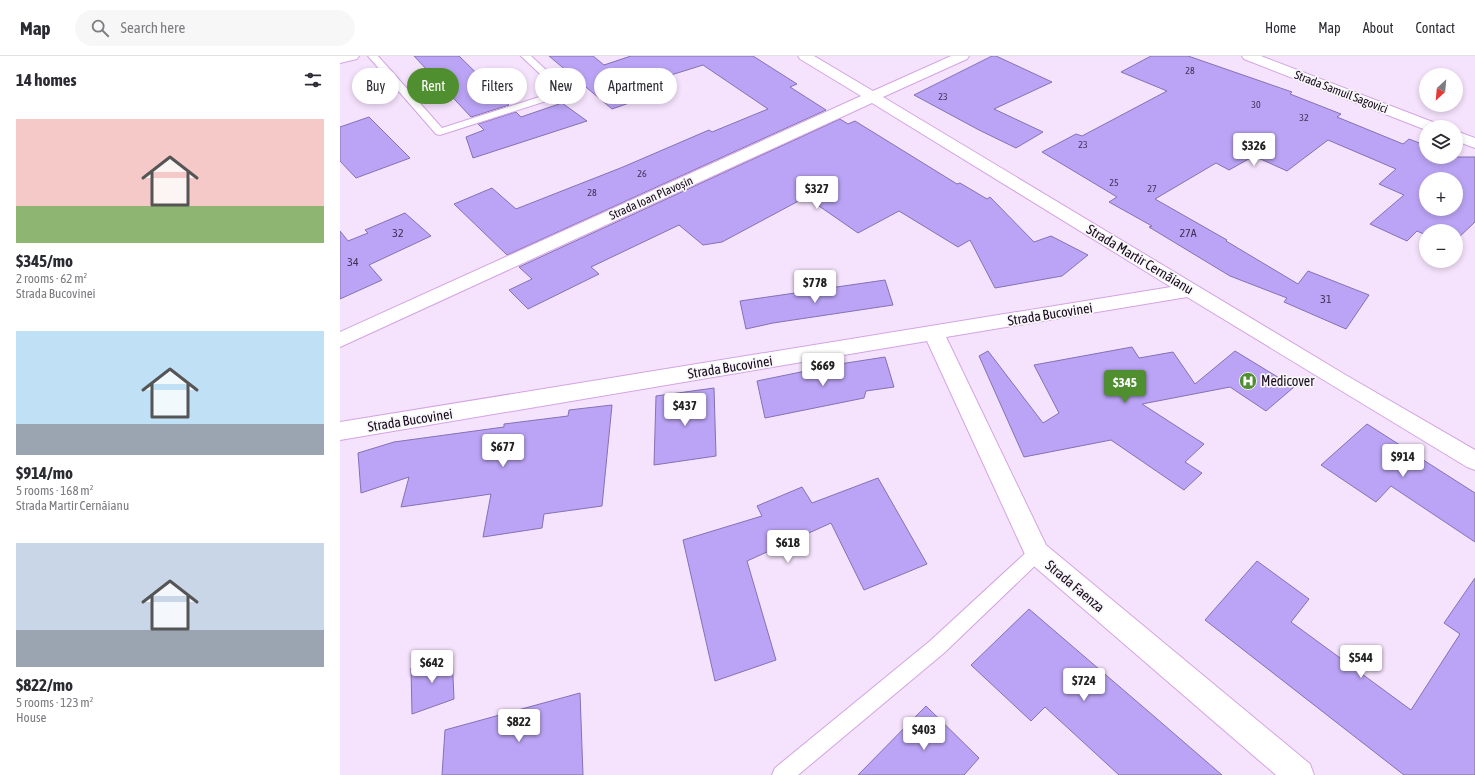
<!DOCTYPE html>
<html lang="en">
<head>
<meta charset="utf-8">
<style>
	body { margin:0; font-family:"Asap Condensed",sans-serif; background:#f7f7f7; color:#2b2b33; height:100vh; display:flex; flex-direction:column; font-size:15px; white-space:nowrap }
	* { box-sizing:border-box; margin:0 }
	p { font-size:13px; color:#7c7c81 }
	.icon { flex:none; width:22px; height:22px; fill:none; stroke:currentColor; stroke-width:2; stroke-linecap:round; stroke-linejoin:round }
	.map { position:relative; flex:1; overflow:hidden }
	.sheet { display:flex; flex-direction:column; background:#fff; width:340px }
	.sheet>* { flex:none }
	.hud { position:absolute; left:12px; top:12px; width:380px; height:36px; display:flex; gap:8px }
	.needle { width:26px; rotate:206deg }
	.controls { position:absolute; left:1079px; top:12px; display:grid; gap:8px }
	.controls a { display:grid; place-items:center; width:44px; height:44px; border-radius:50%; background:#fff; box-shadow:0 2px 6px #0003; font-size:20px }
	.price { position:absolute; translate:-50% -34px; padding:0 9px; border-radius:4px; background:#fff; color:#222; font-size:13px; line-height:26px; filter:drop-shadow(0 1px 2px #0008) }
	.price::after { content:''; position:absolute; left:50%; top:24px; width:12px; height:9px; margin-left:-6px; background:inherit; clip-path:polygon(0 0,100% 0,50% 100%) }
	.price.current { background:#508f30; color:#fff }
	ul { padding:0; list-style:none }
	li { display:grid; align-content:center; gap:8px; height:212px; padding:0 16px }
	li span { display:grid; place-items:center; height:124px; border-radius:0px; color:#555 }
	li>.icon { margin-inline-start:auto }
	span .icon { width:72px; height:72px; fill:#fffc; stroke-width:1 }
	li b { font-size:17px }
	h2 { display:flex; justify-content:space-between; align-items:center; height:48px; padding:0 16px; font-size:17px }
	.chip { padding:0 14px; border-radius:18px; background:#fff; box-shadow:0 2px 6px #0003; font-size:14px; line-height:36px }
	.chip.current { background:#508f30; color:#fff }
	header { display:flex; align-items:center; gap:24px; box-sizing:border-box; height:56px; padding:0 20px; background:#fff; border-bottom:1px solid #e1e1e2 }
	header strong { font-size:19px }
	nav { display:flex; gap:22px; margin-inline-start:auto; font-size:14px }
	.search { width:280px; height:36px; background:#f7f7f7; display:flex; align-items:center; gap:10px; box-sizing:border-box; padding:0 14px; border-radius:22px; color:#7c7c81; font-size:15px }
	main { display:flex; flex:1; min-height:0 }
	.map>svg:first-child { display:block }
	.building { fill:#bba4f5; stroke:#8571b4; fill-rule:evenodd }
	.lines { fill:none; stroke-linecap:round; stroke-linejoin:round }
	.service-casing { stroke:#d3a4e4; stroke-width:2 }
	.minor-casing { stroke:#d3a4e4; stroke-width:2 }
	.service { fill:#fff; fill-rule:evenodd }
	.minor { fill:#fff; fill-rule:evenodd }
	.labels { text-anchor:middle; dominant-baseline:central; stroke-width:3.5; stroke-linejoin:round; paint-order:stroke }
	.far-number-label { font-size:10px; fill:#423055 }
	.far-street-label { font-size:12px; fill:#1a0920; stroke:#f7f7f7 }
	.number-label { font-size:12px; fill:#423055 }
	.street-label { font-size:14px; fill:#1a0920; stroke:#f7f7f7 }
	.poi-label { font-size:14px; fill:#1a0920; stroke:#f7f7f7; text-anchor:start }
</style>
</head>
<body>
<header>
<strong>Map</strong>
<div class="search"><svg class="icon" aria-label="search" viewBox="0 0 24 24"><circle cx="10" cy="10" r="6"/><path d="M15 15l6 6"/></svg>Search here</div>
<nav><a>Home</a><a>Map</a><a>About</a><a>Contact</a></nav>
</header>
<main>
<section class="sheet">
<h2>14 homes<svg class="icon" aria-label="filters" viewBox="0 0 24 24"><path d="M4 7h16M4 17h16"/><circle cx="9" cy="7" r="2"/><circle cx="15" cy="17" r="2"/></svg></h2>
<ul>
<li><span style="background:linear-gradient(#f6c9c9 70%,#8fb573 0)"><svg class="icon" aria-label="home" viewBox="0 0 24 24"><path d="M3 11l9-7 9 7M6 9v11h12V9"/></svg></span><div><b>$345/mo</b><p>2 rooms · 62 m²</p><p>Strada Bucovinei</p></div></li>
<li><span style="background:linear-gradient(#bfe0f5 75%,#9aa5b1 0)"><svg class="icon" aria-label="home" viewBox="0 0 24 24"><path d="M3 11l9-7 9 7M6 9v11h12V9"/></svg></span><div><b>$914/mo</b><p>5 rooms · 168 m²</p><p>Strada Martir Cernăianu</p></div></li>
<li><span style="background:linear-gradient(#c9d6e8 70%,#9aa5b1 0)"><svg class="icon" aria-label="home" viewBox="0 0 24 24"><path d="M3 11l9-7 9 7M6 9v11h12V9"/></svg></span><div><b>$822/mo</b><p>5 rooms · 123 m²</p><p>House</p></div></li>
</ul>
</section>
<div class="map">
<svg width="1135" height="719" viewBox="0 0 1135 719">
	<rect width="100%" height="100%" fill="#f5e2fc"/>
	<!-- building -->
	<g class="building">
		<path d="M74,0H119L169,49L131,61Z"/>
		<path d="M209,0H253L264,9L291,0H413L457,28L450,31L486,54L167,199L114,148L152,132L176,153L283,111L369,74L372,76L428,53L363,9L299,29L312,39L272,53Z"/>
		<path d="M652,0H656L712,26L654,53L703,76L676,92L639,74L574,39Z"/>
		<path d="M811,0H848L952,36L950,38L1001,58L997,61L1063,88L1069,83L1082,88L1086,85V101H1135V166L1116,184V175H1086V179L1077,175L1067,185L1030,168L1064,139L1039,128L1056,113L988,84L947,115L914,100L889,114L876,107L815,143L887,184L886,185L958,228L968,215L1029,239L1006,273L944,246L947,242L890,220L809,171L812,170L769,146L777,141L702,96L736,78L742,80L827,35L781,16ZM1086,123H1116V153H1086Z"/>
		<path d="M222,47L247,65L133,102L126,81L144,74L138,68L176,56L181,61Z"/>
		<path d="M29,61L70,102L16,122L0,105V71Z"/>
		<path d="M500,63L508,68L515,65L617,128L620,127L647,143L650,141L694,186L711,180L748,199L722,220L655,232L630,184L618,191L559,155L518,177L466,141L382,186L363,189L339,169L251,211L259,218L188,253L169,234L192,223L179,211Z"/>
		<path d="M65,157L91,180L29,209L42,224L0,243V175L8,185L28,177L25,174Z"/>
		<path d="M545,224L553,249L433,267L406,273L400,245Z"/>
		<path d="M792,291L799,302L833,296L855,328L895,295L954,331L926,355L890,331L802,348L864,388L845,406L862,417L844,434L771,384L684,401L639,300L648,295L703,367L719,357L694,309Z"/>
		<path d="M545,301L554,331L526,335L524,342L425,362L417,325L500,308Z"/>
		<path d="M374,332L376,400L314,409L316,340Z"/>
		<path d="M272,349L262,450L204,458L202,472L143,481L151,438L61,451L69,421L21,437L18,397L54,386L164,371V368L228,360L229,354Z"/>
		<path d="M1027,368L1135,437V486L1051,430L1036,446L981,409Z"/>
		<path d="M538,422L587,508L524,534L491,467L407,505L436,604L375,625L343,484L422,460L417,450L462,431L472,447Z"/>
		<path d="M917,505L969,543L951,566L1071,654L1120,578L1104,567L1135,522V719H1064L865,564Z"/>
		<path d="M689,553L809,656L882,719H779L705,651L691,665L631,609Z"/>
		<path d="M112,598L114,643L72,658L71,612Z"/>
		<path d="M240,637L243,719H102L105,674Z"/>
		<path d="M586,650L639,702L624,719H518Z"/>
	</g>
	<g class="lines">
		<defs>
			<g id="service">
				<path d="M28,0H38L102,72L218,35L181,0H191L230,36L228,38L100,79L96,78Z"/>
				<path d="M697,490L703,492L706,497L703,502L604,597L458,719H432L435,712L590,585L691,492Z"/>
			</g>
			<g id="minor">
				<path d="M0,0H19L17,3L0,7Z"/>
				<path d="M458,0H474L533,35L611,0H629L627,3L543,41L1004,318L1135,394V414L1127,411L847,241L606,281L706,489L970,708L974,719H936L688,505L587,285L0,384V366L831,231L532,47L0,291V276L521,40L460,3Z"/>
				<path d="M902,0H921L1098,68L1101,71H1086V74L904,3Z"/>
				<path d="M1116,75L1135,82V92L1116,85Z"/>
			</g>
		</defs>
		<!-- service casing -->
		<use href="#service" class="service-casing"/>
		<!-- minor casing -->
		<use href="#minor" class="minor-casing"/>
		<!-- service -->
		<use href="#service" class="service"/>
		<!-- minor -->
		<use href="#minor" class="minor"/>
	</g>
	<!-- icons -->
	<defs>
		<symbol id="hospital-disc" viewBox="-11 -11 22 22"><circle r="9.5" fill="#508f30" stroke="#f7f7f7"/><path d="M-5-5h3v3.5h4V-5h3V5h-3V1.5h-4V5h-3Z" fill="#fff"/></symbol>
	</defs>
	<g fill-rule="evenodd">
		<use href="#hospital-disc" x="898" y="315" width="20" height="20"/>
	</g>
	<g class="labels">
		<!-- far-number labels -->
		<g class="far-number-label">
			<text x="850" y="14">28</text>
			<text x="603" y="40">23</text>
			<text x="916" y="48">30</text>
			<text x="964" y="61">32</text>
			<text x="743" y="88">23</text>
			<text x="302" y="117">26</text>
			<text x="774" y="126">25</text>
			<text x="812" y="132">27</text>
			<text x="252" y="136">28</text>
		</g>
		<!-- far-street labels -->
		<g class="far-street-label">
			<text transform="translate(1001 36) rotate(21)">Strada Samuil Sagovici</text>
			<text transform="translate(311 142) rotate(-24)">Strada Ioan Plavoșin</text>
		</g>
		<!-- number labels -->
		<g class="number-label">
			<text x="58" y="177">32</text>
			<text x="848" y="177">27A</text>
			<text x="13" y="206">34</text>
			<text x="986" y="243">31</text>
		</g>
		<!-- street labels -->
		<g class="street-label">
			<text transform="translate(800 203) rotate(31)">Strada Martir Cernăianu</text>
			<text transform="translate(710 258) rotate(-9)">Strada Bucovinei</text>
			<text transform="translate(390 311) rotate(-9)">Strada Bucovinei</text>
			<text transform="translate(70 364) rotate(-9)">Strada Bucovinei</text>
			<text transform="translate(735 530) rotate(40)">Strada Faenza</text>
		</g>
		<!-- poi labels -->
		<g class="poi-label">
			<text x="921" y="325">Medicover</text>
		</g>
	</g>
</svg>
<div class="controls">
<a><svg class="needle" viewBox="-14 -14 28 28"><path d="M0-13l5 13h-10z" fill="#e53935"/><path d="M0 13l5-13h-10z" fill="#7c7c81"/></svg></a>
<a><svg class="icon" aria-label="layers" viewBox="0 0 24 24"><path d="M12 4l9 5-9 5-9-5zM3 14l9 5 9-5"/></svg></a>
<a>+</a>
<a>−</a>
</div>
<b class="price" style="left:914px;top:111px">$326</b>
<b class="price" style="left:477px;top:154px">$327</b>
<b class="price" style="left:475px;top:248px">$778</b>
<b class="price" style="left:483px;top:331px">$669</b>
<b class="price current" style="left:785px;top:348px">$345</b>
<b class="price" style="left:345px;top:371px">$437</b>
<b class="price" style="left:163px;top:412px">$677</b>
<b class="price" style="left:1063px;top:422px">$914</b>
<b class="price" style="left:448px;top:508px">$618</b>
<b class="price" style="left:1021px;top:623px">$544</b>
<b class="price" style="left:92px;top:628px">$642</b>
<b class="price" style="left:744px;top:646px">$724</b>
<b class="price" style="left:179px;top:687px">$822</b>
<b class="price" style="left:584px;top:695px">$403</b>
<div class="hud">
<a class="chip">Buy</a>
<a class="chip current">Rent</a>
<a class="chip">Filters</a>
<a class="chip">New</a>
<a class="chip">Apartment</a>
</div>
</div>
</main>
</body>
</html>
